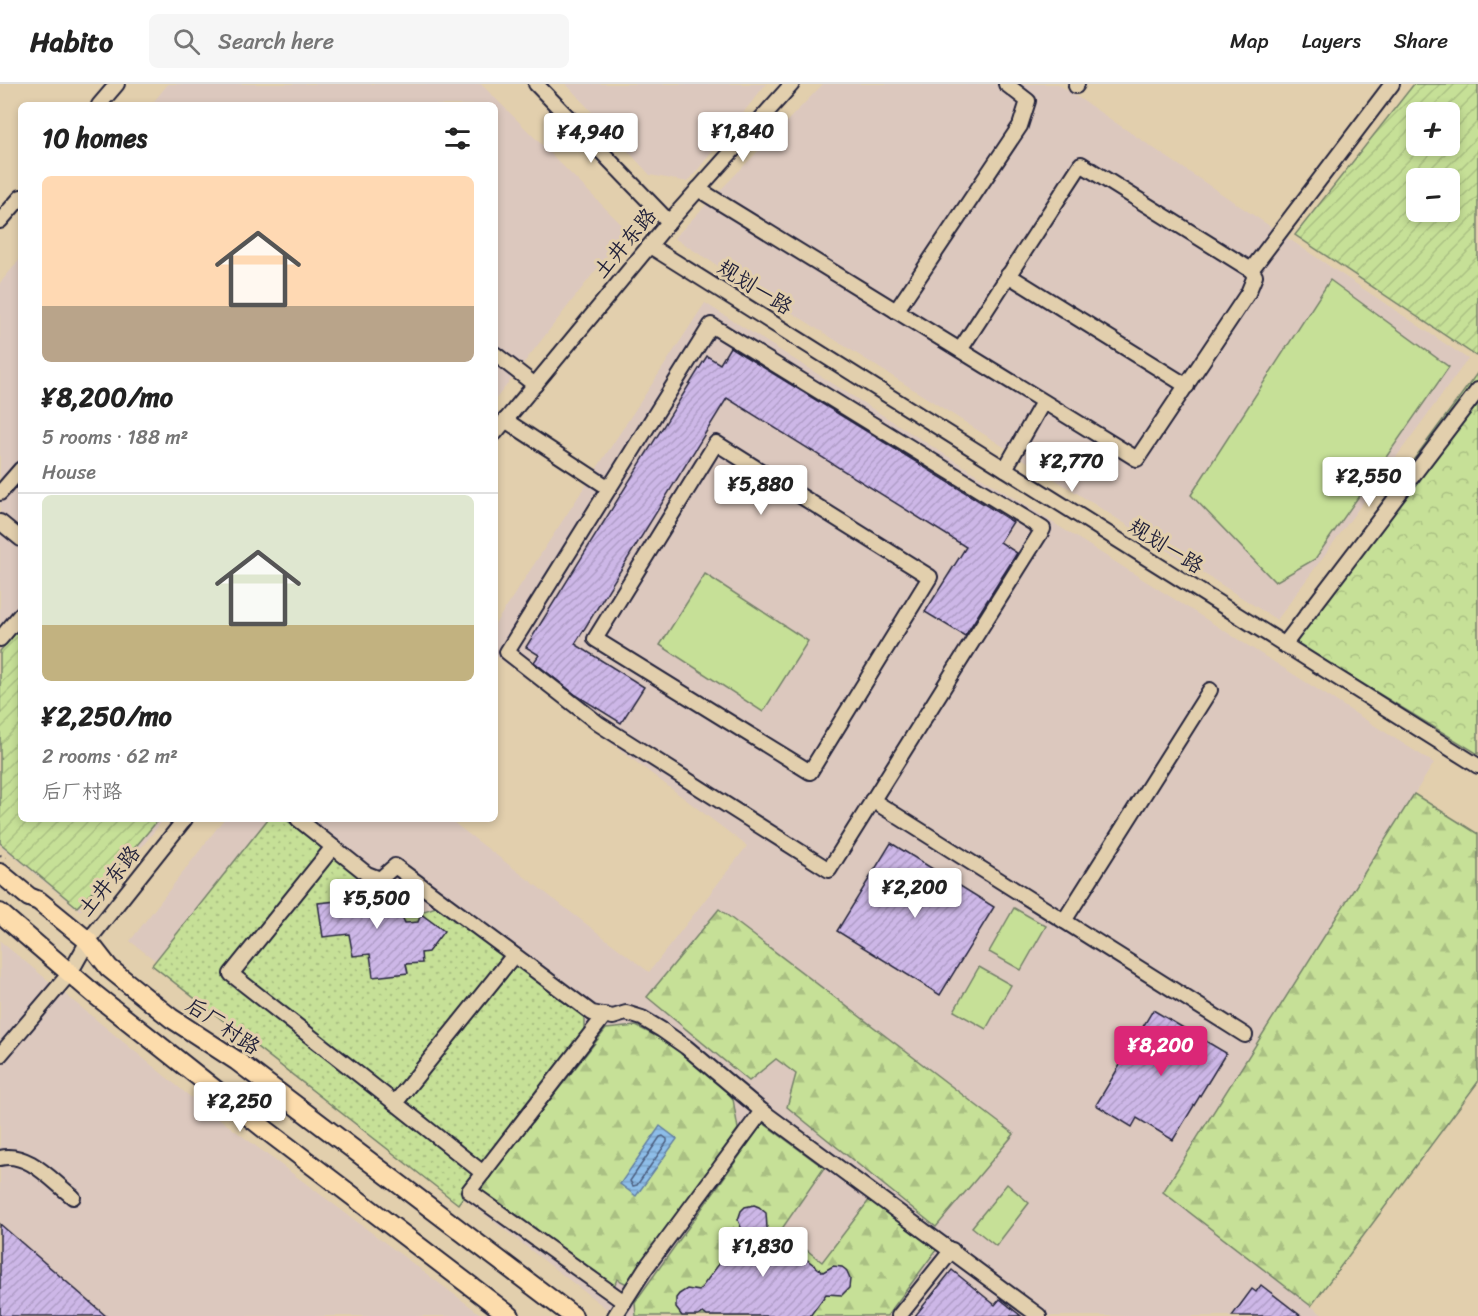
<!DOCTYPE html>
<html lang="en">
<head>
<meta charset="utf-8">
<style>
	body { margin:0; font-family:Sriracha,"LXGW WenKai TC",sans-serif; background:#f6f6f6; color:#222; height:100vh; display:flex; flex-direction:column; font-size:22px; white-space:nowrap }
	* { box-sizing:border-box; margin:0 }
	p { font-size:20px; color:#767676 }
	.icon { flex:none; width:33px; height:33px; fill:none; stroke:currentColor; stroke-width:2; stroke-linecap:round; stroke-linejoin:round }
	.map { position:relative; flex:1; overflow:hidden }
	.details { position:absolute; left:18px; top:18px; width:480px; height:720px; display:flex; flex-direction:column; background:#fff; border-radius:9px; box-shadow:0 3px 9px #0003 }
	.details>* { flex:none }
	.fabs { position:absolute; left:1406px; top:18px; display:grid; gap:12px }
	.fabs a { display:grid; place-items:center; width:54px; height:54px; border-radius:9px; background:#fff; box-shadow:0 3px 9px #0003; font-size:30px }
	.price { position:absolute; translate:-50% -51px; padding:0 14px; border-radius:6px; background:#fff; color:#222; font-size:20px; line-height:39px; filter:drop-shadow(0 2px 3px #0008) }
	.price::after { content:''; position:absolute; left:50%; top:36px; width:18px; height:14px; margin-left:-9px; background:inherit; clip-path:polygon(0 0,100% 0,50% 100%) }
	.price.current { background:#db2777; color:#fff }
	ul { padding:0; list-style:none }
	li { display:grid; align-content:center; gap:12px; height:318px; padding:0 24px }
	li+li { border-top:2px solid #e0e0e0 }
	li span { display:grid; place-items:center; height:186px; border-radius:9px; color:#555 }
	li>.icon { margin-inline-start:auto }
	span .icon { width:108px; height:108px; fill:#fffc; stroke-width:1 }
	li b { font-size:26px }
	h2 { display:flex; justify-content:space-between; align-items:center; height:72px; padding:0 24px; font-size:26px }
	header { display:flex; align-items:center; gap:36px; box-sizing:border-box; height:84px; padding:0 30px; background:#fff; border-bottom:2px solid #e0e0e0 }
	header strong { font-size:28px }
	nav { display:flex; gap:33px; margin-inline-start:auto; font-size:21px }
	.search { width:420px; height:54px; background:#f6f6f6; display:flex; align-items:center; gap:15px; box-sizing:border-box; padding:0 21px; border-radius:9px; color:#767676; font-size:22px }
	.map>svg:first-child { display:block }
	.built { fill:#dcc8be }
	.grass { fill:url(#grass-dots); stroke:#748169; stroke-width:1.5 }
	.forest { fill:url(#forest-firs); stroke:#748169; stroke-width:1.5 }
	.park { fill:url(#park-crowns); stroke:#748169; stroke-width:1.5 }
	.garden { fill:url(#garden-furrows); stroke:#748169; stroke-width:1.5; fill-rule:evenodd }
	.pitch { fill:#c6e097; stroke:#748169; stroke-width:1.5 }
	.water { fill:url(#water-rules); stroke:#6380a3; stroke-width:1.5 }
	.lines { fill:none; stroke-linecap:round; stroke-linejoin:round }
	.shore { stroke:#4d6081; stroke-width:1.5 }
	.building { fill:url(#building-hatch); stroke:#22223b; stroke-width:1.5 }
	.minor-casing { stroke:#22223b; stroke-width:18 }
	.major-casing { stroke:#22223b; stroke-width:22 }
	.path { stroke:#22223b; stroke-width:2; stroke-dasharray:1.5 4.5; stroke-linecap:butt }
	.minor { stroke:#e2cfad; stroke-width:14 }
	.major { stroke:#fcdcac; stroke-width:18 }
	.labels { text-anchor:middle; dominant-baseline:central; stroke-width:6; stroke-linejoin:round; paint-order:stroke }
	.street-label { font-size:21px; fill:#22223b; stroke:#e2cfad }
</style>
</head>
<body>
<header>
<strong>Habito</strong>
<div class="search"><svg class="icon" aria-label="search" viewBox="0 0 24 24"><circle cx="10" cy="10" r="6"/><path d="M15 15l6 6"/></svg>Search here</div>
<nav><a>Map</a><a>Layers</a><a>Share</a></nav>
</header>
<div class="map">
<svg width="1478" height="1232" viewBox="0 0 1478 1232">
	<defs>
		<pattern id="grass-dots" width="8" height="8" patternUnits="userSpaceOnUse" patternTransform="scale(1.5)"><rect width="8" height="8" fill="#c6e097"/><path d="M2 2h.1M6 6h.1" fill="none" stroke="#aac083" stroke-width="1.8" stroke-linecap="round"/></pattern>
		<pattern id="forest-firs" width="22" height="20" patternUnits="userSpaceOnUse" patternTransform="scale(1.5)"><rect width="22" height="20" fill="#c6e097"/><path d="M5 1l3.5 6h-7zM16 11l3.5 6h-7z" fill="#aac083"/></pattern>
		<pattern id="park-crowns" width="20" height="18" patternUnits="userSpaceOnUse" patternTransform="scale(1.5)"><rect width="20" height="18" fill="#c6e097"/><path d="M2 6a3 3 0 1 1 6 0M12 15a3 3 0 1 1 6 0" fill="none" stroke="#aac083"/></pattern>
		<pattern id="garden-furrows" width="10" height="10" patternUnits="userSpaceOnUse" patternTransform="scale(1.5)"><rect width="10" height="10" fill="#c6e097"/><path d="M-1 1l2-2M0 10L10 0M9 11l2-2" fill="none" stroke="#aac083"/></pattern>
		<pattern id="water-rules" width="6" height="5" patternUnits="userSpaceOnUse" patternTransform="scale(1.5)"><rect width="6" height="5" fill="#8ebee9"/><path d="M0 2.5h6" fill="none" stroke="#7aa3c9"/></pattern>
		<pattern id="building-hatch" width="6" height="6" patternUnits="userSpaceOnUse" patternTransform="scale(1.5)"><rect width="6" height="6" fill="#cdb7e7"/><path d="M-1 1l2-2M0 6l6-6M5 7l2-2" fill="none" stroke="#b09dc7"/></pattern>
	</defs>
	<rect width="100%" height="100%" fill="#e2cfad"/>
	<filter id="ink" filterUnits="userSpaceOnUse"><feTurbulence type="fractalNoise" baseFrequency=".0167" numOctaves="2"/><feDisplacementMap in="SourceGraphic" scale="12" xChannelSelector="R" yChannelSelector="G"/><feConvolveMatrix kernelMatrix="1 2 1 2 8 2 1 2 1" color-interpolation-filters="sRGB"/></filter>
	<g filter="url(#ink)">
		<!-- built -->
		<g class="built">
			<path d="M168,0H481L627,146L495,316V21H151Z"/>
			<path d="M566,0H766L688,98L650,91Z"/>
			<path d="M823,0H1058L1468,275L1277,536L674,154Z"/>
			<path d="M21,174V735H164L129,779L80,827L0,761V199Z"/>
			<path d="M705,219L1434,679L1163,1107L1324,1232H616L130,857L224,735H449L649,888L747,762L495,571V540Z"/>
			<path d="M0,857L193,1015L483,1232H0Z"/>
		</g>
		<!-- grass -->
		<path class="grass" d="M268,735H285L409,832L442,821L584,930V950L458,1120L152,881Z"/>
		<!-- forest -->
		<g class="forest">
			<path d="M1414,710L1478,750V998L1311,1222L1163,1108Z"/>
			<path d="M719,825L1014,1050L936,1143L787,1023L796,990L776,975L749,997L647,913Z"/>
			<path d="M636,942L670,959L720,1000L733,1015L738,1045L627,1200L617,1195L613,1205L478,1107L606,945Z"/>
			<path d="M763,1039L824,1084L781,1146L822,1178L870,1115L937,1165L887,1232H636L635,1218Z"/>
		</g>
		<!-- park -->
		<path class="park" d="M1478,288V670L1284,552Z"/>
		<!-- garden -->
		<g class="garden">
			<path d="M1414,0H1478V270L1476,272L1295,151ZM1416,28H1449V62H1416ZM1416,94H1449V128H1416Z"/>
			<path d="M21,543V735H159L126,774L77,823L0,759V567Z"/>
		</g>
		<!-- pitch -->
		<g class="pitch">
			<path d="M1330,196L1449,283L1315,475L1275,498L1191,411Z"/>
			<path d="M705,490L808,557L763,628L660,561Z"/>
			<path d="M1014,824L1046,842L1021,886L989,868Z"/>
			<path d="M979,883L1011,901L986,945L954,927Z"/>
			<path d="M1007,1100L1029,1119L996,1162L972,1143Z"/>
		</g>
		<!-- water -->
		<path class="water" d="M660,1042L677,1055L636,1112L620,1100Z"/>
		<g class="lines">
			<!-- shore -->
			<path class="shore" d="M663,1052L667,1055V1058L637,1101L633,1102L630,1097L660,1053Z"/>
		</g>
		<!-- building -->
		<g class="building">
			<path d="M730,263L1013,438L1000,458L1017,469L965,552L925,528L966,463L727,314L575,560L644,603L621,639L576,611L534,578L539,571L526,563L707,272L720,280Z"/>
			<path d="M891,759L994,823L940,911L837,847Z"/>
			<path d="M369,800L375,803L365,812L384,816L392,820L399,826L405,839L418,838L421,830L444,847L428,868L421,869L422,879L406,880L408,889L373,893L370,870L353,872L349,850L323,853L318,819L337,817L336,802Z"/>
			<path d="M1153,926L1226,969L1173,1056L1137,1034L1132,1043L1096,1021Z"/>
			<path d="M754,1121L759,1123L766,1129L767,1144L780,1155L794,1157L799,1159L805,1167L801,1171L823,1188L833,1182L842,1183L846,1186L850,1195L849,1204L842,1211L826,1210L810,1232H707L703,1229L698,1232H682L676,1224V1214L679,1210L687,1205L699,1207L743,1148L738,1136L741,1127L745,1123Z"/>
			<path d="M0,1140L106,1232H0Z"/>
			<path d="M952,1186L995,1221L1000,1215L1021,1232H915Z"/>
			<path d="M1261,1201L1301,1232H1232L1252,1205L1256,1208Z"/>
		</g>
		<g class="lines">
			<defs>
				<g id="minor">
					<path d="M536,0L669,138"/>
					<path d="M1076,2L1077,0"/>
					<path d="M99,21L117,0"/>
					<path d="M698,105L1137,375L1248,209L1255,192L1251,186L1081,80L960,266"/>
					<path d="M0,137L21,113"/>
					<path d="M650,162L1478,682"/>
					<path d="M1251,186L1392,0"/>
					<path d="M1008,191L1187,302"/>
					<path d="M896,227L1020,42L1028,17L1006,0"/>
					<path d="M711,241L1043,445L829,786L599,640L507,568Z"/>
					<path d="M495,270L535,301"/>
					<path d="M505,336L609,404"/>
					<path d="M495,349L669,138L792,0"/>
					<path d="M716,359L930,493L810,688L595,555Z"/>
					<path d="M1005,385L1043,318"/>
					<path d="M0,409L21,385"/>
					<path d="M0,438L21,455"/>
					<path d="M0,555L21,530"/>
					<path d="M1284,561L1478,306"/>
					<path d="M872,716L1245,951"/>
					<path d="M298,735L367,790L380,795L395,782L592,929L613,933L626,929L642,934L662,946L686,963L762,1027L1039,1232"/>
					<path d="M333,763L231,890L395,1019L514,871"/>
					<path d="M1064,837L1210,606"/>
					<path d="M605,931L469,1107L624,1218"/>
					<path d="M0,971L70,889L88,857L185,735"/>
					<path d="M395,1019L483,1089"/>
					<path d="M0,1074C28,1067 52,1097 73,1113"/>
					<path d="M615,1232L645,1185L762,1027"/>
					<path d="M899,1232L952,1166"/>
				</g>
				<g id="major">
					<path d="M0,789L29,813L39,817L88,857L109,884L171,934L237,977L573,1232"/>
					<path d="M0,829L93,909L266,1046L510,1232"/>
				</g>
			</defs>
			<!-- minor casing -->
			<use href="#minor" class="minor-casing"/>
			<!-- major casing -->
			<use href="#major" class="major-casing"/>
			<!-- path -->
			<path class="path" d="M0,771L6,774"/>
			<!-- minor -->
			<use href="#minor" class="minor"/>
			<!-- major -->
			<use href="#major" class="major"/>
		</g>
	</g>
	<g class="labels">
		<!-- street labels -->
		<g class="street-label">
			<text transform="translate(625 159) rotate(-50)">土井东路</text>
			<text transform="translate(755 203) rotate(32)">规划一路</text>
			<text transform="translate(1166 462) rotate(32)">规划一路</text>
			<text transform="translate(109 797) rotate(-51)">土井东路</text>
			<text transform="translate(223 942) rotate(34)">后厂村路</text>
		</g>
	</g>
</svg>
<div class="fabs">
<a>+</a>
<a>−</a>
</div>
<b class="price" style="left:743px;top:79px">¥1,840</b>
<b class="price" style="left:591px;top:80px">¥4,940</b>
<b class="price" style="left:1072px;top:409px">¥2,770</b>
<b class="price" style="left:1369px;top:424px">¥2,550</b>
<b class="price" style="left:761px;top:432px">¥5,880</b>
<b class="price" style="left:915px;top:835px">¥2,200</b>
<b class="price" style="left:377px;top:846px">¥5,500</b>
<b class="price current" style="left:1161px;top:993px">¥8,200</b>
<b class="price" style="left:240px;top:1049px">¥2,250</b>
<b class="price" style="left:763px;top:1194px">¥1,830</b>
<section class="details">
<h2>10 homes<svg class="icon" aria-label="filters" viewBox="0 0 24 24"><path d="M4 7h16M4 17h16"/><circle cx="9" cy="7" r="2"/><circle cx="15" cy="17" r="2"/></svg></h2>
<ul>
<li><span style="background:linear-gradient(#ffd9b3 70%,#b9a48a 0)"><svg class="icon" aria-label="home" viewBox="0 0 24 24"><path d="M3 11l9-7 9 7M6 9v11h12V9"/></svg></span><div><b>¥8,200/mo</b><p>5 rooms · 188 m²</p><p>House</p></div></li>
<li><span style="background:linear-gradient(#dfe7d0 70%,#c2b280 0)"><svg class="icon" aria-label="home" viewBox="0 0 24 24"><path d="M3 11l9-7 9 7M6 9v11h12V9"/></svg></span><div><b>¥2,250/mo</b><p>2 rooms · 62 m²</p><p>后厂村路</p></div></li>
</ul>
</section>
</div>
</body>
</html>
